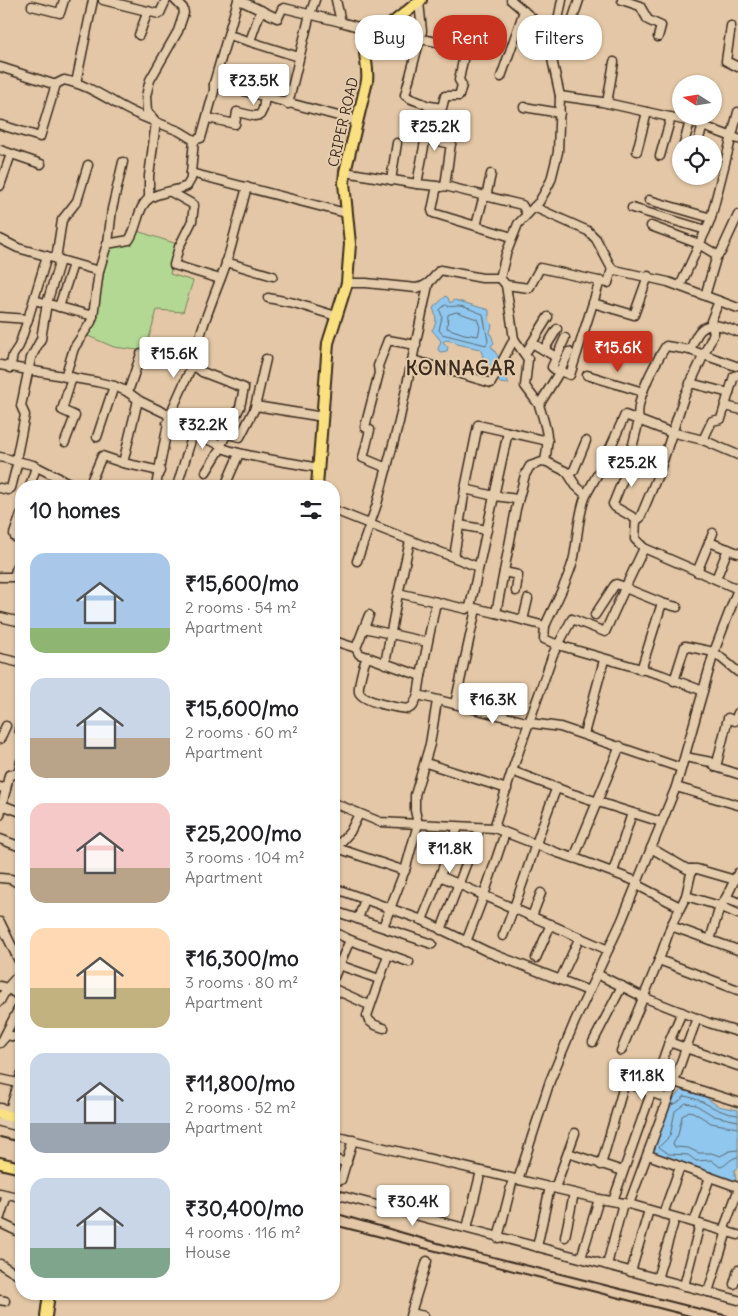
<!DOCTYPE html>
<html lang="en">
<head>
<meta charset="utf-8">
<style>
	body { margin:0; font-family:Delius,sans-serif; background:#f2f2f2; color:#202124; height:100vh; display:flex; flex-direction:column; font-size:19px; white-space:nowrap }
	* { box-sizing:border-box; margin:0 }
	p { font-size:16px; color:#757577 }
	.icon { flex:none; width:28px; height:28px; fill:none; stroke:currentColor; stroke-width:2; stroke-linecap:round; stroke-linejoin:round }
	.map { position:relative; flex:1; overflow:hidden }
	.side { position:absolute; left:15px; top:480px; width:325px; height:820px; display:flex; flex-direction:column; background:#fff; border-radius:20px; box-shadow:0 1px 4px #0004 }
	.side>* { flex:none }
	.banner { position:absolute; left:355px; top:15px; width:308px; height:45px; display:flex; gap:10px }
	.needle { width:32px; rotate:282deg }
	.buttons { position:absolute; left:672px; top:75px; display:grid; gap:10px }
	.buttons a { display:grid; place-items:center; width:50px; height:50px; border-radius:50%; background:#fff; box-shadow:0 1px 4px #0004; font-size:25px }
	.price { position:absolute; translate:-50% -42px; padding:0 11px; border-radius:5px; background:#fff; color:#222; font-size:16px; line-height:32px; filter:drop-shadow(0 1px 2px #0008) }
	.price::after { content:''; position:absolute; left:50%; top:30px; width:15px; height:11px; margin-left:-8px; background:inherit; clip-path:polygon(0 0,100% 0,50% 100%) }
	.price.current { background:#c8321e; color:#fff }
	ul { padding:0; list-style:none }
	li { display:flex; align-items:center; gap:15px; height:125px; padding:0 15px }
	li span { display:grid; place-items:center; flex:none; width:140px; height:100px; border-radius:15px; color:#555 }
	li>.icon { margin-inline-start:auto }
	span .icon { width:60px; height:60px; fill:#fffc; stroke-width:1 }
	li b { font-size:21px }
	h2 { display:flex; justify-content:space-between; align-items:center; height:60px; padding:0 15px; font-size:21px }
	.pill { padding:0 18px; border-radius:20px; background:#fff; box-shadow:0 1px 4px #0004; font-size:18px; line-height:45px }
	.pill.current { background:#c8321e; color:#fff }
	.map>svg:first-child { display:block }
	.green { fill:#b3d894; stroke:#778159 }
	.water { fill:#8fc7ee; stroke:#6d889b }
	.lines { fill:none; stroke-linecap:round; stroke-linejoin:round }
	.shore { stroke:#5d6971; stroke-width:1 }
	.minor-casing { stroke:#3b2a1e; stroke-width:11 }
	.major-casing { stroke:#3b2a1e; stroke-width:14 }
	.minor { stroke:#e4ccac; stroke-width:8 }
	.major { stroke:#f9e181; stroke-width:10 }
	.rail { stroke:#3b2a1e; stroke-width:2 }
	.labels { text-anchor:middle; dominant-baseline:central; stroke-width:4; stroke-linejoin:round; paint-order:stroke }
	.street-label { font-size:14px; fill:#3b2a1e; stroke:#e4ccac }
	.district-label { font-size:19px; font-weight:bold; letter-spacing:1px; fill:#3b2a1e; stroke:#e4ccac }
</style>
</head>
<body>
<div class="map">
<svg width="738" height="1316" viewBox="0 0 738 1316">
	<rect width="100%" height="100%" fill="#e3c7a6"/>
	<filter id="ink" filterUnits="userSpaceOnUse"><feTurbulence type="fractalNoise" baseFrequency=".02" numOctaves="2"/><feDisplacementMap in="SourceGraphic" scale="10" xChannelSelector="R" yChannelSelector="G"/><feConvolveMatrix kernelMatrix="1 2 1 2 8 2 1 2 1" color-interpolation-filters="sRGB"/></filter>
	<g filter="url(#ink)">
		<!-- green -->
		<path class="green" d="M137,231L177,244L170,274L193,281L183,312L157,310L145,351L114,347L88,336L97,310L99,278L112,246Z"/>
		<!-- water -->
		<g class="water">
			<path d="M446,296L448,298L450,303L455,300L489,310V320L492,325L490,332L494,343L491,346L500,359L508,355L512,360L510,368L512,370L506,377L509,384L500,383L496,377L498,367L493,369L480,367L478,363L483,356L480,349L457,344L456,342L446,340L443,342L448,347L447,351L440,352L438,349L441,341L432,330C438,322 436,316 433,308Z"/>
			<path d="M682,1090L701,1094L718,1106L738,1110V1167L734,1170L736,1179L732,1188L714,1180L708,1171L688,1174L685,1166L662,1165L659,1160L648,1158L644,1147L655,1134L666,1101L674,1098Z"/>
		</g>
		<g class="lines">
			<!-- shore -->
			<g class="shore">
				<path d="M446,305C451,308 453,306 458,306C465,306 476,312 483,314L488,341L486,345L442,334L439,330L442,317L440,310Z"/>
				<path d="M457,312L477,319L480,327L478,336L464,334L447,328L448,315Z"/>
				<path d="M671,1105L677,1103L685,1096C706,1100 715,1113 738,1115"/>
				<path d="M738,1121L714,1116L696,1105L686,1103L675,1111L670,1136L659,1147L669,1154L688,1155L696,1161L711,1160L720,1167C727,1166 729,1158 738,1157"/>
				<path d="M738,1128L711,1123L693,1112L689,1111L682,1116L678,1135L673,1144L675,1147L688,1148L699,1153H711L720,1156L730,1151L738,1150"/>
			</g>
			<defs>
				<g id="minor">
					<path d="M103,0L159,14L160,13L166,0"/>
					<path d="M239,0L277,18H278L282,9L284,8L341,22L379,33"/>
					<path d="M336,0L341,22"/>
					<path d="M622,0L640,6L648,20L661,26L658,37"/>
					<path d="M419,2L422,31L405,95C412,102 425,101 431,109L417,184L437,186L432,210L433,213L512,237"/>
					<path d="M32,6L60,13L64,0"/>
					<path d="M557,22L571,24L579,0"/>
					<path d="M557,25L562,0"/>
					<path d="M731,26L726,61L738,67"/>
					<path d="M139,35L148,11"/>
					<path d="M229,35L299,57"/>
					<path d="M421,39L464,47L465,50L459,80L462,85L459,96H445L442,108L430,106"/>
					<path d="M250,41L261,10"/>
					<path d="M0,67L53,84H56L64,80C85,84 101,95 119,105C131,112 143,117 156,122L147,111L146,96L150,80L178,31L184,13L183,8L175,0"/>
					<path d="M501,77L524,11"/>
					<path d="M76,83L93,0"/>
					<path d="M214,83L357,121"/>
					<path d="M560,96L602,102L692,122L738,139"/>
					<path d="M607,103L614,62"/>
					<path d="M288,104L310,14L315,0"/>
					<path d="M524,107L560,113"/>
					<path d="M208,118L235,124L237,112L254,116L260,115L263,109L265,97"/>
					<path d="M1,125L40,137L56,84"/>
					<path d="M425,138L451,144"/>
					<path d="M194,140L191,173L346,213"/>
					<path d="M684,144L690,121"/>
					<path d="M697,144L703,126"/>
					<path d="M0,150L41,164"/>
					<path d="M637,151L647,112"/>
					<path d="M681,153V152"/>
					<path d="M660,156L671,117"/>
					<path d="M345,172L417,184"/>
					<path d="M391,180L397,143"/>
					<path d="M0,186L11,154"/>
					<path d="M445,186L522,205L527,214"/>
					<path d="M247,187C240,212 234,237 227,261C219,286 192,344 196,367L202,372L244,388L240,407L221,445L222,448C252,459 286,461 318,468"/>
					<path d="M441,187L445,186L452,136"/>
					<path d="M171,192L194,205L192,221L179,247L174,265L220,279"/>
					<path d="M149,198V176L156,122L179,131L194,140L201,138L214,91V83L238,0"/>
					<path d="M649,200L711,218L706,230"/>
					<path d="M534,207L588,231L596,239L612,269L615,270L668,282L738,308"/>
					<path d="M632,208L706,230L680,286"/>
					<path d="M711,218L738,112"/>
					<path d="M476,226L483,199L486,197L491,174"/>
					<path d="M651,226L699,244L717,255L705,296"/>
					<path d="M0,239L18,248L99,271"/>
					<path d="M108,243L112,209L123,162"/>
					<path d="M717,256L721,252L738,215"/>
					<path d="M56,259L62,220L77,201L88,165"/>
					<path d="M226,262L273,276"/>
					<path d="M500,278L506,285L514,339L528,359L525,386L539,405"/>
					<path d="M347,283H366L416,288C429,286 432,279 440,270L482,278H500L506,254L518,224L539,202L546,190L551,180L558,152L560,96L552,59L555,34L539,24L511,0"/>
					<path d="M506,285L529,288L540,268L608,283L612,269"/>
					<path d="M268,298L294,303L336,316"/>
					<path d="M34,300L93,316"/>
					<path d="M593,303L634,315L648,276"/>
					<path d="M59,307L73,264"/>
					<path d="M0,317L28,319L47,256"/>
					<path d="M532,343L556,357"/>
					<path d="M544,350L557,329"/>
					<path d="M690,350L736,366"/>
					<path d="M525,354L548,317"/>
					<path d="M413,360L491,383L514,339"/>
					<path d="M0,365L97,382L114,386L126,391L140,401L167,414L169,418L156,486"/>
					<path d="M10,368L13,355L19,346L28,319"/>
					<path d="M560,371L570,375L600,281"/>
					<path d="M559,373L552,367L565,338"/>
					<path d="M587,375L643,392"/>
					<path d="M65,377L74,348L91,322L93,316L99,271L107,244L129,240C138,228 137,206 150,198C159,192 177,191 187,186L191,179V173"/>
					<path d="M690,383L729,393"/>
					<path d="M128,392L141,354"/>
					<path d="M725,406L738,409"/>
					<path d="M255,407L266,359"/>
					<path d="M169,417L190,370L192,368L196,367"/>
					<path d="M167,423L191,432L193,434L177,486"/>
					<path d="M193,434L221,445"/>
					<path d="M228,434L240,437L256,406L323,417"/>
					<path d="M97,437L114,386"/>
					<path d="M703,440L712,421L721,419L734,376L738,375"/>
					<path d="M65,442L75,416L62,410L72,377"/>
					<path d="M0,457L33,465L75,486"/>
					<path d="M16,460L25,415L21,406L31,358L41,339L47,303L60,260"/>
					<path d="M545,461L567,472L576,486L586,495C578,515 578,536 574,557C568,582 555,603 545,626L496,613L516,509L525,475L530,466Z"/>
					<path d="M545,461C550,438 546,427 539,405L560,371L569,352"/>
					<path d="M123,463L138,400"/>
					<path d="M387,468L363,458L370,430L365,427L379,373L378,366L388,340L416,345"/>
					<path d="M206,472L221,448"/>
					<path d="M569,474L574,470L586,441"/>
					<path d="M30,486L36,467"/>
					<path d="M89,486L102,456L123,463L160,471"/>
					<path d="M225,486L239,454"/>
					<path d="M0,488L8,490L11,488L18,461"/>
					<path d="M465,489L478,425L548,441"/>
					<path d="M586,495L602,466L625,415L667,431L703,440L738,455"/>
					<path d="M334,510L478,567"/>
					<path d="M21,514L14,534L15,537L21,541"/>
					<path d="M637,520L640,518L660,470L684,397L714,333L711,321L719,301"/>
					<path d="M460,525L487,530"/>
					<path d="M709,542L738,553"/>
					<path d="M644,548L625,588L662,603"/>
					<path d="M454,557L465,489L494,496L518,499"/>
					<path d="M357,561L377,504L399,422L428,285"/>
					<path d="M504,572L518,575L516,591"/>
					<path d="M697,572L713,533"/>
					<path d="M0,577H21"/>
					<path d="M14,577L21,552"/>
					<path d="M716,579L728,549"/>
					<path d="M738,589L644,548L635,539L636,519L615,507L613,504L626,472L639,420C634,401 655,363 666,346L690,350C693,344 695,337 699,332C709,319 726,328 738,332"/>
					<path d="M398,593L437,602"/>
					<path d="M496,613L470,607L508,432"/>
					<path d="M595,615L614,586L616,584L625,587"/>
					<path d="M0,617L21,622"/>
					<path d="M523,620L528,599"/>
					<path d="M545,626L544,639L558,645L572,619L605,632L625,588"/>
					<path d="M364,628L427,642"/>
					<path d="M334,641L356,648L359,654L421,676L418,695L530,723L560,727L681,768"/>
					<path d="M356,648L369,615"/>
					<path d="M368,657C363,663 363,669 361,676C360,681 358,687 359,692C362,702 398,708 408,709L413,706L418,695"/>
					<path d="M0,658L21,663"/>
					<path d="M385,664L397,599L410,541"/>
					<path d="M641,670L662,603L677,607"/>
					<path d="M421,676L436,602L466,609L470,607"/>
					<path d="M674,681L685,646L714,652L738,672"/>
					<path d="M455,704L476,609"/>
					<path d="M19,730L21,716"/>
					<path d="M584,734L604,660"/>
					<path d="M0,739L6,726"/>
					<path d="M685,757L711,762L716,767L738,774"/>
					<path d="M426,763L507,789"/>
					<path d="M716,767L728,718L735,721L738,713"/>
					<path d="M512,771L553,654L558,645L662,675L703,691"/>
					<path d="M18,774L21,761"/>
					<path d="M0,787L6,789L2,805"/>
					<path d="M676,787L738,805"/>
					<path d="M6,789L9,775L14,774L21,775"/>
					<path d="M334,803L380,822L494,828L558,853L580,860L638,882"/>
					<path d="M0,815L2,805L21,812"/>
					<path d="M458,827L440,876L608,950"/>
					<path d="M494,828L512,771L570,793L661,822"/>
					<path d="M0,839L21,847"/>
					<path d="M334,847L405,871"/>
					<path d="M651,848L687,869H697L735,880"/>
					<path d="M334,850L350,832L359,814"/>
					<path d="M574,858L620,746"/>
					<path d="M613,872L632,813"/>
					<path d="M0,878L11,879L21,885"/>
					<path d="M637,885L680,907"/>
					<path d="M334,888L422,920L488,952L589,991"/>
					<path d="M686,896L720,906L738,914"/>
					<path d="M726,898L738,873"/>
					<path d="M334,911L432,944"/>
					<path d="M532,916L541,893"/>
					<path d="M358,919L365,899"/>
					<path d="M422,920L440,876"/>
					<path d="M0,922L21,965"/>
					<path d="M671,926L738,950"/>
					<path d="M383,927L406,867L418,824L415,810V795L430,744L437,701"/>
					<path d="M441,930L480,828"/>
					<path d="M334,932L350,940L409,962"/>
					<path d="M503,936C523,887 537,836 557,787"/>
					<path d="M710,940L720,906L726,898L738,902"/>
					<path d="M466,942L484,895L505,833"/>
					<path d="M536,958L551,924"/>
					<path d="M659,960L738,990"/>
					<path d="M339,965L379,979"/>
					<path d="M597,974L643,997L709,1023L738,1032"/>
					<path d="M334,977L350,940"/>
					<path d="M560,980L580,937"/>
					<path d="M0,986L7,988L21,972"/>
					<path d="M334,989L369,1005"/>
					<path d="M0,1001L7,988L21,997"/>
					<path d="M384,1028C377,1026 369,1024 367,1016L388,955"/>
					<path d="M4,1037L21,1004"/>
					<path d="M593,1042L622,986"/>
					<path d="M669,1042L682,1012"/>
					<path d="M0,1043L7,1035L21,1038"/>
					<path d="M621,1051L659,960L671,926L686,896L692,869"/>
					<path d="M659,1070L676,1076"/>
					<path d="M0,1079L18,1083"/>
					<path d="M674,1082L686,1048L738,1066"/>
					<path d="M0,1108L21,1112"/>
					<path d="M10,1110L21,1075"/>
					<path d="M0,1122L21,1127"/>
					<path d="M334,1136L599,1199L629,1204L738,1235"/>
					<path d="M568,1153L623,1171"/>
					<path d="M648,1155L738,1187"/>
					<path d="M334,1159L347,1163"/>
					<path d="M601,1165L625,1082L668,1099"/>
					<path d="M341,1180L353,1140"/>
					<path d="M518,1180L550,1081L575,1021L622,920L676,787L714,652L738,589"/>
					<path d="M555,1188L575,1133"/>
					<path d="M0,1193L21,1198"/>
					<path d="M334,1194L607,1265L623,1203"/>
					<path d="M613,1201L669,1042L686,1048L697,1018"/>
					<path d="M629,1204L674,1082L738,1102"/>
					<path d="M663,1214L680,1167"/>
					<path d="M0,1217L7,1195"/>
					<path d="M694,1222L710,1177"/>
					<path d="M0,1223L21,1233"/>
					<path d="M467,1228L481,1171"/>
					<path d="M723,1231L738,1191"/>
					<path d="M565,1237L574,1193"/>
					<path d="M498,1238L513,1179"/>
					<path d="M537,1247L550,1187"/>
					<path d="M581,1258L599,1199"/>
					<path d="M0,1264L21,1277"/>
					<path d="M607,1265L738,1300"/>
					<path d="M631,1272L649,1210"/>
					<path d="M657,1279L675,1218"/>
					<path d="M734,1284L738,1270"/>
					<path d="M684,1286L700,1224"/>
					<path d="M708,1292L727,1231"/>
					<path d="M0,1300L5,1301"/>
					<path d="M411,1313L424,1316"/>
					<path d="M410,1316L427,1261"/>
				</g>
				<g id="major">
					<path d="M317,486L328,343L347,283L350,244L344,183L345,172L367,81C369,66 362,53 366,38L379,33L389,26L421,0"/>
					<path d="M0,1114L21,1119"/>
					<path d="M0,1163L21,1168"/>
					<path d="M46,1316L49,1294"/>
				</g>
			</defs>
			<!-- minor casing -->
			<use href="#minor" class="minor-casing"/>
			<!-- major casing -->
			<use href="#major" class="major-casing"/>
			<!-- minor -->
			<use href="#minor" class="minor"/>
			<!-- major -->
			<use href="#major" class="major"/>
			<!-- rail -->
			<g class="rail">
				<path d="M0,1137L21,1142"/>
				<path d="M334,1213L445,1245L728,1316"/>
				<path d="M334,1225L690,1316"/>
			</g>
		</g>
	</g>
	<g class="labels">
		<!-- street labels -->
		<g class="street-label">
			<text transform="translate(343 122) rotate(-77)">CRIPER ROAD</text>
		</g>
		<!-- district labels -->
		<g class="district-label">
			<text x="461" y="368">KONNAGAR</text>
		</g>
	</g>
</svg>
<div class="buttons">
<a><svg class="needle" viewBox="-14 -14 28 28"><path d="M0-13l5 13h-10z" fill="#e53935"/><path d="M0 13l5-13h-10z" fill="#757577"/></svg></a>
<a><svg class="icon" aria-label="locate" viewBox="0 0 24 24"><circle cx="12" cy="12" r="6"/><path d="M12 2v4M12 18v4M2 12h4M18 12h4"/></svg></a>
</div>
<b class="price" style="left:254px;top:106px">₹23.5K</b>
<b class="price" style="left:435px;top:152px">₹25.2K</b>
<b class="price current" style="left:618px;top:373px">₹15.6K</b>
<b class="price" style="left:174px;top:379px">₹15.6K</b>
<b class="price" style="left:203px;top:450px">₹32.2K</b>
<b class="price" style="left:632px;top:488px">₹25.2K</b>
<b class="price" style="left:493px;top:725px">₹16.3K</b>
<b class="price" style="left:450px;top:874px">₹11.8K</b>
<b class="price" style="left:642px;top:1101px">₹11.8K</b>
<b class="price" style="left:413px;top:1227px">₹30.4K</b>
<div class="banner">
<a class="pill">Buy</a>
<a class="pill current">Rent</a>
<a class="pill">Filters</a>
</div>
<section class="side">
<h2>10 homes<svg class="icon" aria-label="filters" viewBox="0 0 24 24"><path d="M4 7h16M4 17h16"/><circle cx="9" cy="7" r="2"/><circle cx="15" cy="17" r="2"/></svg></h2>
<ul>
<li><span style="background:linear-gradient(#a9c7e8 75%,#8fb573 0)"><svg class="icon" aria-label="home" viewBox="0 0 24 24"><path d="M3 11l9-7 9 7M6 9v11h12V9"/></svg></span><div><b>₹15,600/mo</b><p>2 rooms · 54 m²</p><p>Apartment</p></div></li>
<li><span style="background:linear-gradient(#c9d6e8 60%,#b9a48a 0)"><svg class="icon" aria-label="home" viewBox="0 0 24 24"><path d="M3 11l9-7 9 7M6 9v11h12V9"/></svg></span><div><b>₹15,600/mo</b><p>2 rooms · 60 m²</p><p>Apartment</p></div></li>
<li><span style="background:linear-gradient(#f6c9c9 65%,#b9a48a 0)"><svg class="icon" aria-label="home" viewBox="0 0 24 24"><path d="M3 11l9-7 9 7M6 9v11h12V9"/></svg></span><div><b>₹25,200/mo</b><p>3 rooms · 104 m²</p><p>Apartment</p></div></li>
<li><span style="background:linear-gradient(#ffd9b3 60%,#c2b280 0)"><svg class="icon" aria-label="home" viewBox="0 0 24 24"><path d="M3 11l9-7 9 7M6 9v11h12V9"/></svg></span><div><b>₹16,300/mo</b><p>3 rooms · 80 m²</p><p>Apartment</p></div></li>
<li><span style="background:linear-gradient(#c9d6e8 70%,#9aa5b1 0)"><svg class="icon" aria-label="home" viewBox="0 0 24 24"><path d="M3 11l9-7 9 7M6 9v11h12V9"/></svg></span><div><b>₹11,800/mo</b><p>2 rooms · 52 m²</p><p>Apartment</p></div></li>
<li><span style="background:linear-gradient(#c9d6e8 70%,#7fa58c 0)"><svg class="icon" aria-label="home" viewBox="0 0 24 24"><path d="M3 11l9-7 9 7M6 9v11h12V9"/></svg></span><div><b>₹30,400/mo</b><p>4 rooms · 116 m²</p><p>House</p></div></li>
</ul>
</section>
</div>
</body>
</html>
